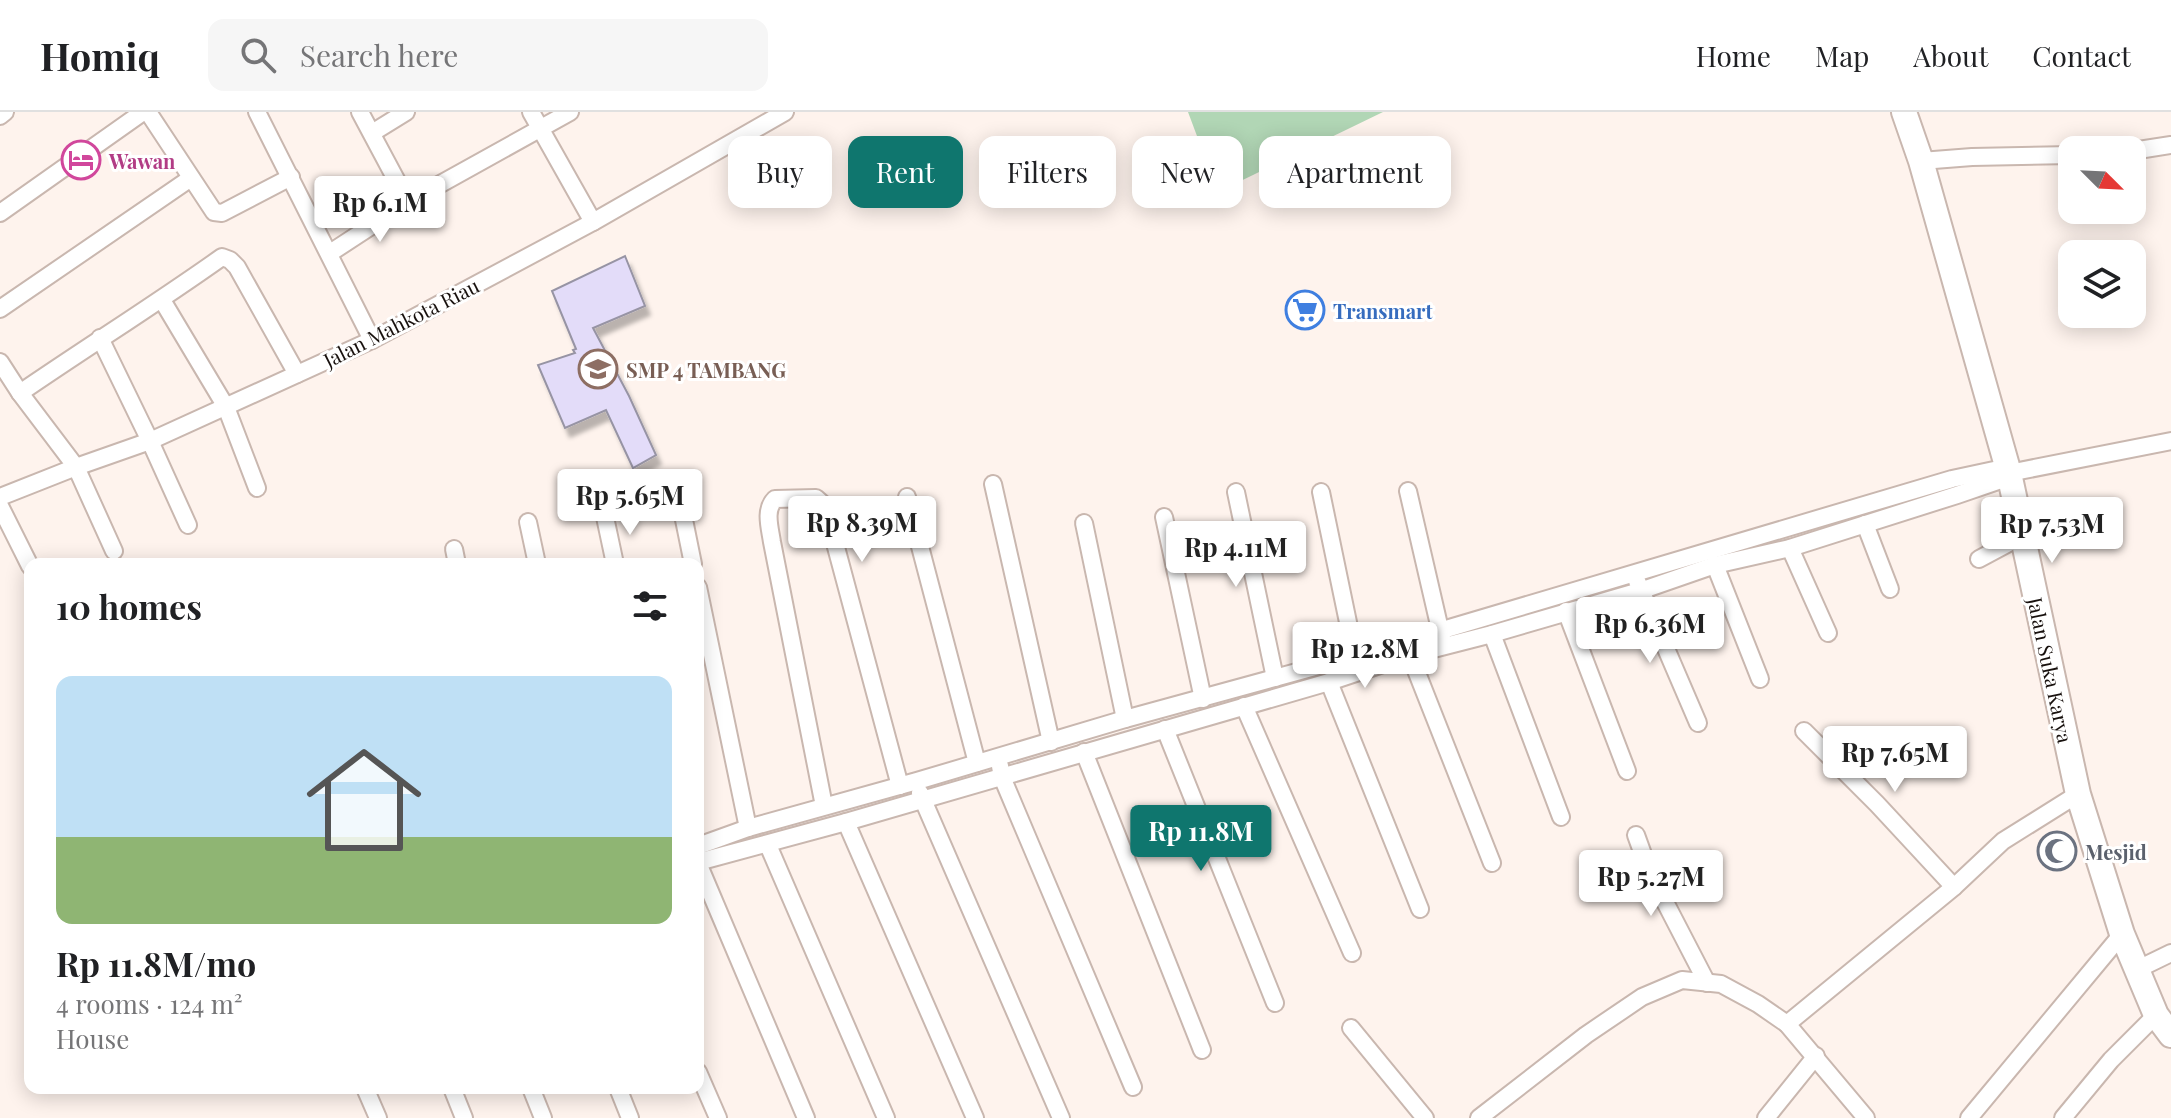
<!DOCTYPE html>
<html lang="en">
<head>
<meta charset="utf-8">
<style>
	body { margin:0; font-family:"Playfair Display",serif; background:#f6f6f6; color:#202124; height:100vh; display:flex; flex-direction:column; font-size:30px; white-space:nowrap }
	* { box-sizing:border-box; margin:0 }
	p { font-size:26px; color:#757577 }
	.icon { flex:none; width:44px; height:44px; fill:none; stroke:currentColor; stroke-width:2; stroke-linecap:round; stroke-linejoin:round }
	.map { position:relative; flex:1; overflow:hidden }
	.details { position:absolute; left:24px; top:446px; width:680px; height:536px; display:flex; flex-direction:column; background:#fff; border-radius:16px; box-shadow:0 4px 20px #0003 }
	.details>* { flex:none }
	.banner { position:absolute; left:728px; top:24px; width:760px; height:72px; display:flex; gap:16px }
	.needle { width:52px; rotate:114deg }
	.tools { position:absolute; left:2058px; top:24px; display:grid; gap:16px }
	.tools a { display:grid; place-items:center; width:88px; height:88px; border-radius:16px; background:#fff; box-shadow:0 4px 20px #0003; font-size:40px }
	.price { position:absolute; translate:-50% -68px; padding:0 18px; border-radius:8px; background:#fff; color:#222; font-size:26px; line-height:52px; filter:drop-shadow(0 2px 4px #0008) }
	.price::after { content:''; position:absolute; left:50%; top:48px; width:24px; height:18px; margin-left:-12px; background:inherit; clip-path:polygon(0 0,100% 0,50% 100%) }
	.price.selected { background:#0f766e; color:#fff }
	ul { padding:0; list-style:none }
	li { display:grid; align-content:center; gap:16px; height:424px; padding:0 32px }
	li+li { border-top:2px solid #e0e0e0 }
	li span { display:grid; place-items:center; height:248px; border-radius:16px; color:#555 }
	li>.icon { margin-inline-start:auto }
	span .icon { width:144px; height:144px; fill:#fffc; stroke-width:1 }
	li b { font-size:34px }
	h2 { display:flex; justify-content:space-between; align-items:center; height:96px; padding:0 32px; font-size:34px }
	.pill { padding:0 28px; border-radius:16px; background:#fff; box-shadow:0 4px 20px #0003; font-size:28px; line-height:72px }
	.pill.selected { background:#0f766e; color:#fff }
	header { display:flex; align-items:center; gap:48px; box-sizing:border-box; height:112px; padding:0 40px; background:#fff; border-bottom:2px solid #e0e0e0 }
	header strong { font-size:38px }
	nav { display:flex; gap:44px; margin-inline-start:auto; font-size:28px }
	.search { width:560px; height:72px; background:#f6f6f6; display:flex; align-items:center; gap:20px; box-sizing:border-box; padding:0 28px; border-radius:16px; color:#757577; font-size:30px }
	.map>svg:first-child { display:block }
	.green { fill:#b1d6b5 }
	.building { fill:#e3dcf9; stroke:#9794a4; stroke-width:2; filter:url(#shadow) }
	.lines { fill:none; stroke-linecap:round; stroke-linejoin:round }
	.minor-casing { stroke:#c9b7af; stroke-width:20 }
	.secondary-casing { stroke:#c9b7af; stroke-width:28 }
	.minor { stroke:#fff; stroke-width:16 }
	.secondary { stroke:#fff; stroke-width:24 }
	.labels { text-anchor:middle; dominant-baseline:central; stroke-width:6; stroke-linejoin:round; paint-order:stroke }
	.hotel-label { font-size:20px; font-weight:bold; fill:#b23c85; stroke:#fff; text-anchor:start }
	.shop-label { font-size:20px; font-weight:bold; fill:#366cbe; stroke:#fff; text-anchor:start }
	.street-label { font-size:20px; fill:#18110e; stroke:#fff }
	.education-label { font-size:20px; font-weight:bold; fill:#785e54; stroke:#fff; text-anchor:start }
	.worship-label { font-size:20px; font-weight:bold; fill:#5b616d; stroke:#fff; text-anchor:start }
</style>
</head>
<body>
<header>
<strong>Homiq</strong>
<div class="search"><svg class="icon" aria-label="search" viewBox="0 0 24 24"><circle cx="10" cy="10" r="6"/><path d="M15 15l6 6"/></svg>Search here</div>
<nav><a>Home</a><a>Map</a><a>About</a><a>Contact</a></nav>
</header>
<div class="map">
<svg width="2171" height="1006" viewBox="0 0 2171 1006">
	<defs>
		<filter id="shadow"><feDropShadow dx="5" dy="9" stdDeviation="2" flood-color="#0004"/></filter>
	</defs>
	<rect width="100%" height="100%" fill="#fef3ed"/>
	<!-- green -->
	<path class="green" d="M1188,0H1383L1218,80Z"/>
	<!-- building -->
	<path class="building" d="M625,144L645,194L593,216L629,284L656,343L633,356L606,298L565,316L538,253L575,241L573,238L576,237L552,179Z"/>
	<g class="lines">
		<defs>
			<g id="minor">
				<path d="M148,0L214,100L222,101L291,65"/>
				<path d="M257,0L372,228"/>
				<path d="M360,0L408,90L570,0"/>
				<path d="M531,0L593,110"/>
				<path d="M0,4L5,0"/>
				<path d="M372,21L406,0"/>
				<path d="M2132,39L2171,33"/>
				<path d="M1921,49L1972,45L2072,43"/>
				<path d="M0,101L143,0"/>
				<path d="M330,141L408,90"/>
				<path d="M162,188L226,295L257,376"/>
				<path d="M0,197L191,66"/>
				<path d="M100,226L150,329L188,413"/>
				<path d="M0,250L20,281L76,355L114,439"/>
				<path d="M20,281C87,235 156,192 222,145L230,148L237,155L297,262"/>
				<path d="M993,372L1051,630"/>
				<path d="M1408,379L1442,526"/>
				<path d="M1236,380L1275,566"/>
				<path d="M1321,380L1355,544"/>
				<path d="M0,385L76,355L150,329L372,228L593,110L785,0"/>
				<path d="M907,385L977,651"/>
				<path d="M680,388L693,452"/>
				<path d="M0,394L30,454"/>
				<path d="M605,405L615,452"/>
				<path d="M1164,405L1203,587"/>
				<path d="M528,410L537,452"/>
				<path d="M1084,411L1125,607"/>
				<path d="M1865,412L1890,477"/>
				<path d="M1790,436L1828,521"/>
				<path d="M454,437L457,452"/>
				<path d="M1979,447L2022,424"/>
				<path d="M1715,453L1760,567"/>
				<path d="M1637,469L1698,611"/>
				<path d="M698,475L748,716"/>
				<path d="M1566,499L1627,659"/>
				<path d="M1492,522L1561,705"/>
				<path d="M1410,543L1492,751"/>
				<path d="M1329,570L1420,797"/>
				<path d="M1244,594L1352,841"/>
				<path d="M1165,617L1275,891"/>
				<path d="M1804,619L1877,692L1954,775"/>
				<path d="M1084,640L1202,938"/>
				<path d="M1000,654L1002,665L1133,975"/>
				<path d="M920,681L1061,1006"/>
				<path d="M824,694L772,430C770,416 764,398 775,387L816,386L825,394L900,674"/>
				<path d="M846,710L975,1006"/>
				<path d="M1636,723L1649,759L1707,871"/>
				<path d="M768,733L886,1006"/>
				<path d="M698,734L748,716L917,669L1125,607L1355,544L1952,367L1994,358L2009,361L2171,329"/>
				<path d="M698,750L846,710L1329,570L1410,543L1492,522L1640,479L1715,453L1790,436L1957,383L2001,368L2009,361"/>
				<path d="M698,751L806,1006"/>
				<path d="M2136,858L2171,841"/>
				<path d="M1787,912L1866,1006"/>
				<path d="M1351,916L1425,1006"/>
				<path d="M698,960L718,1006"/>
				<path d="M365,976L378,1006"/>
				<path d="M452,976L464,1006"/>
				<path d="M531,976L543,1006"/>
				<path d="M618,976L630,1006"/>
				<path d="M1479,1006L1586,923L1642,885L1682,868L1721,872L1758,892L1787,912L1954,775L2003,729L2078,682"/>
				<path d="M1766,1006L1816,944"/>
				<path d="M1969,1006L2122,822"/>
				<path d="M2063,1006L2111,948L2156,903"/>
			</g>
			<path id="secondary" d="M1904,0L1921,49L2009,361L2078,682L2122,822L2156,903L2171,923"/>
		</defs>
		<!-- minor casing -->
		<use href="#minor" class="minor-casing"/>
		<!-- secondary casing -->
		<use href="#secondary" class="secondary-casing"/>
		<!-- minor -->
		<use href="#minor" class="minor"/>
		<!-- secondary -->
		<use href="#secondary" class="secondary"/>
	</g>
	<!-- icons -->
	<defs>
		<symbol id="hotel-ring" viewBox="-11 -11 22 22"><circle r="9.5" fill="#fff" stroke="#d1479c" stroke-width="1.5"/><path d="M-6-4.5h1.5V1H6V5H4.5V3h-9V5H-6ZM-4 0a1.8 1.8 0 1 1 3.6 0ZM.5 0V-2.5h3Q6-2.5 6 0Z" fill="#d1479c"/></symbol>
		<symbol id="supermarket-ring" viewBox="-11 -11 22 22"><circle r="9.5" fill="#fff" stroke="#3f7fe0" stroke-width="1.5"/><path d="M-6-5.5h2.5l.6 2H6L4.5 2H-2.5L-4.4-4H-6ZM-1.5 3.2a1.3 1.3 0 1 0 .1 0ZM3 3.2a1.3 1.3 0 1 0 .1 0Z" fill="#3f7fe0"/></symbol>
		<symbol id="school-ring" viewBox="-11 -11 22 22"><circle r="9.5" fill="#fff" stroke="#8d6e63" stroke-width="1.5"/><path d="M0-5L7-2L0 1L-7-2ZM-4 1L0 2.5L4 1V4Q0 6-4 4Z" fill="#8d6e63"/></symbol>
		<symbol id="mosque-ring" viewBox="-11 -11 22 22"><circle r="9.5" fill="#fff" stroke="#6b7280" stroke-width="1.5"/><path d="M3.5-4.9A6 6 0 1 0 3.5 4.9A5 5 0 1 1 3.5-4.9Z" fill="#6b7280"/></symbol>
	</defs>
	<g fill-rule="evenodd">
		<use href="#hotel-ring" x="59" y="26" width="44" height="44"/>
		<use href="#supermarket-ring" x="1283" y="176" width="44" height="44"/>
		<use href="#school-ring" x="576" y="235" width="44" height="44"/>
		<use href="#mosque-ring" x="2035" y="717" width="44" height="44"/>
	</g>
	<g class="labels">
		<!-- hotel labels -->
		<g class="hotel-label">
			<text x="109" y="48">Wawan</text>
		</g>
		<!-- shop labels -->
		<g class="shop-label">
			<text x="1333" y="198">Transmart</text>
		</g>
		<!-- street labels -->
		<g class="street-label">
			<text transform="translate(401 210) rotate(-27)">Jalan Mahkota Riau</text>
			<text transform="translate(2051 558) rotate(78)">Jalan Suka Karya</text>
		</g>
		<!-- education labels -->
		<g class="education-label">
			<text x="626" y="257">SMP 4 TAMBANG</text>
		</g>
		<!-- worship labels -->
		<g class="worship-label">
			<text x="2085" y="739">Mesjid</text>
		</g>
	</g>
</svg>
<div class="tools">
<a><svg class="needle" viewBox="-14 -14 28 28"><path d="M0-13l5 13h-10z" fill="#e53935"/><path d="M0 13l5-13h-10z" fill="#757577"/></svg></a>
<a><svg class="icon" aria-label="layers" viewBox="0 0 24 24"><path d="M12 4l9 5-9 5-9-5zM3 14l9 5 9-5"/></svg></a>
</div>
<b class="price" style="left:380px;top:132px">Rp 6.1M</b>
<b class="price" style="left:630px;top:425px">Rp 5.65M</b>
<b class="price" style="left:862px;top:452px">Rp 8.39M</b>
<b class="price" style="left:2052px;top:453px">Rp 7.53M</b>
<b class="price" style="left:1236px;top:477px">Rp 4.11M</b>
<b class="price" style="left:1650px;top:553px">Rp 6.36M</b>
<b class="price" style="left:1365px;top:578px">Rp 12.8M</b>
<b class="price" style="left:1895px;top:682px">Rp 7.65M</b>
<b class="price selected" style="left:1201px;top:761px">Rp 11.8M</b>
<b class="price" style="left:1651px;top:806px">Rp 5.27M</b>
<div class="banner">
<a class="pill">Buy</a>
<a class="pill selected">Rent</a>
<a class="pill">Filters</a>
<a class="pill">New</a>
<a class="pill">Apartment</a>
</div>
<section class="details">
<h2>10 homes<svg class="icon" aria-label="filters" viewBox="0 0 24 24"><path d="M4 7h16M4 17h16"/><circle cx="9" cy="7" r="2"/><circle cx="15" cy="17" r="2"/></svg></h2>
<ul>
<li><span style="background:linear-gradient(#bfe0f5 65%,#8fb573 0)"><svg class="icon" aria-label="home" viewBox="0 0 24 24"><path d="M3 11l9-7 9 7M6 9v11h12V9"/></svg></span><div><b>Rp 11.8M/mo</b><p>4 rooms · 124 m²</p><p>House</p></div></li>
</ul>
</section>
</div>
</body>
</html>
